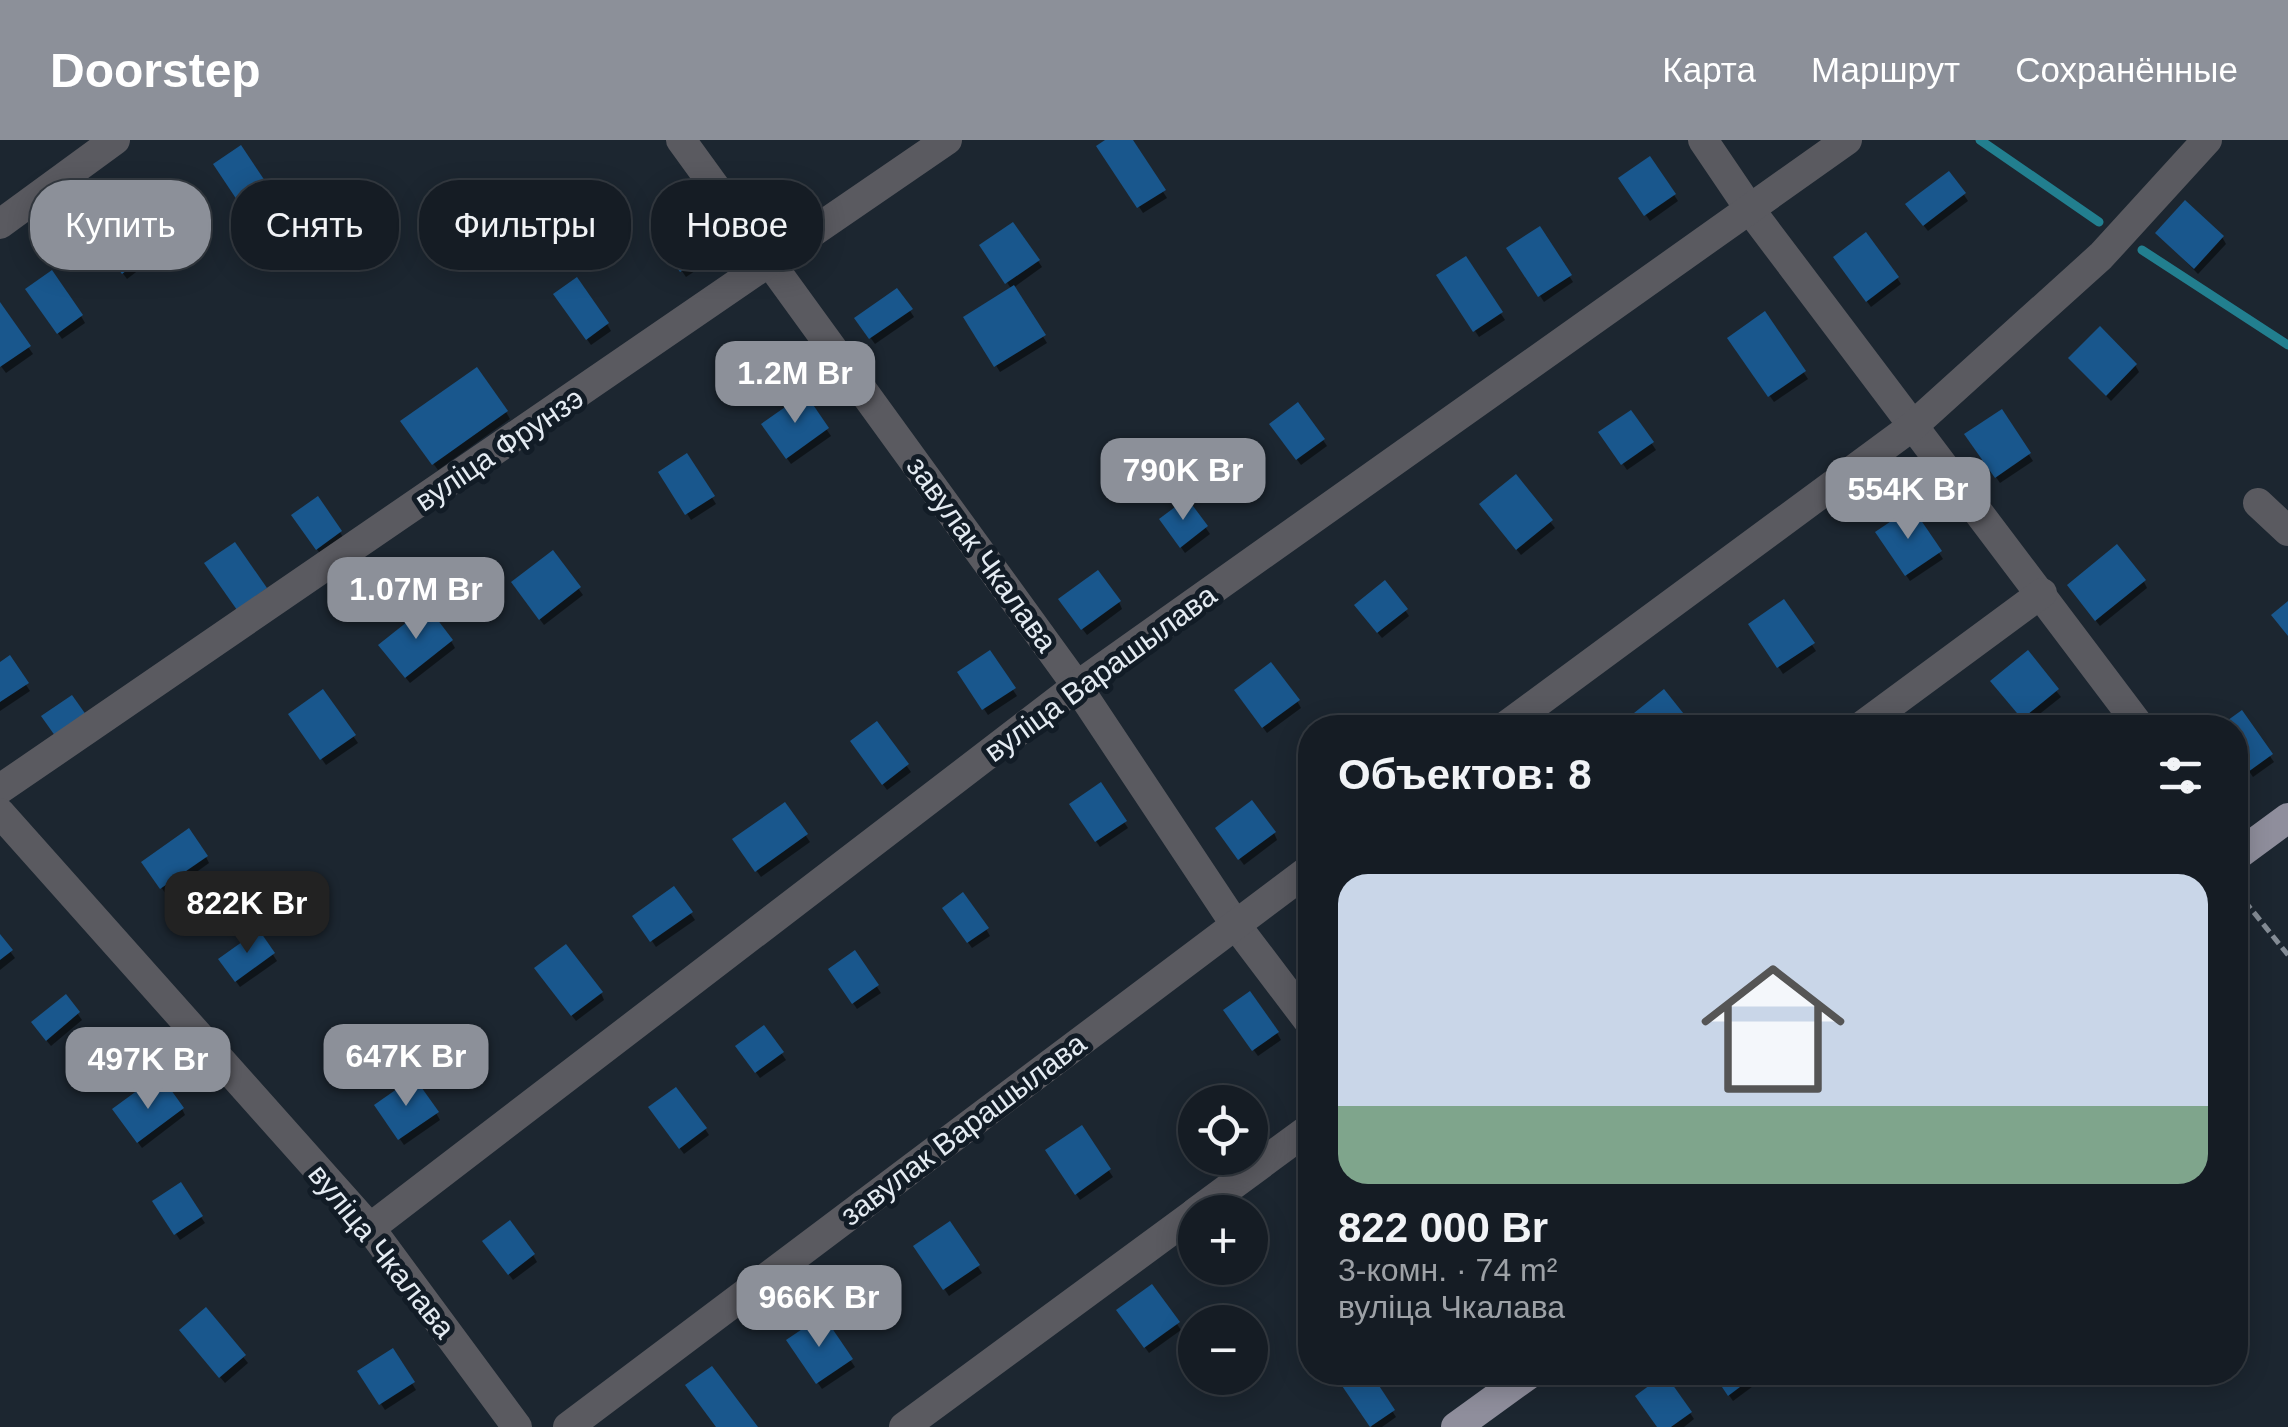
<!DOCTYPE html>
<html lang="ru">
<head>
<meta charset="utf-8">
<style>
	body { margin:0; font-family:Arial,sans-serif; background:#222931; color:#f1f3f6; height:100vh; display:flex; flex-direction:column; font-size:38px; white-space:nowrap }
	* { box-sizing:border-box; margin:0 }
	p { font-size:32px; color:#9da1a6 }
	.icon { flex:none; width:55px; height:55px; fill:none; stroke:currentColor; stroke-width:2; stroke-linecap:round; stroke-linejoin:round }
	.map { position:relative; flex:1; overflow:hidden }
	.side { position:absolute; left:1298px; top:575px; width:950px; height:670px; display:flex; flex-direction:column; background:#151c24; border-radius:40px; box-shadow:0 5px 25px #0003,0 0 0 2px #343a41 }
	.side>* { flex:none }
	.hud { position:absolute; left:30px; top:40px; width:950px; height:90px; display:flex; gap:20px }
	.fabs { position:absolute; left:1178px; top:945px; display:grid; gap:20px }
	.fabs a { display:grid; place-items:center; width:90px; height:90px; border-radius:50%; background:#151c24; box-shadow:0 5px 25px #0003,0 0 0 2px #343a41; font-size:50px }
	.price { position:absolute; translate:-50% -85px; padding:0 22px; border-radius:20px; background:#8c9099; color:#fff; font-size:32px; line-height:65px; filter:drop-shadow(0 2px 5px #0008) }
	.price::after { content:''; position:absolute; left:50%; top:60px; width:30px; height:22px; margin-left:-15px; background:inherit; clip-path:polygon(0 0,100% 0,50% 100%) }
	.price.selected { background:#222; color:#fff }
	ul { padding:0; list-style:none }
	li { display:grid; align-content:center; gap:20px; height:530px; padding:0 40px }
	li+li { border-top:2px solid #343a41 }
	li span { display:grid; place-items:center; height:310px; border-radius:30px; color:#555 }
	li>.icon { margin-inline-start:auto }
	span .icon { width:180px; height:180px; fill:#fffc; stroke-width:1 }
	li b { font-size:42px }
	h2 { display:flex; justify-content:space-between; align-items:center; height:120px; padding:0 40px; font-size:42px }
	.pill { padding:0 35px; border-radius:40px; background:#151c24; box-shadow:0 5px 25px #0003,0 0 0 2px #343a41; font-size:35px; line-height:90px }
	.pill.selected { background:#8c9099; color:#fff }
	header { display:flex; align-items:center; gap:60px; box-sizing:border-box; height:140px; padding:0 50px; background:#8c9099; color:#fff }
	header strong { font-size:48px }
	nav { display:flex; gap:55px; margin-inline-start:auto; font-size:35px }
	.map>svg:first-child { display:block }
	.shadow { fill:#0007 }
	.lines { fill:none; stroke-linecap:round; stroke-linejoin:round }
	.stream { stroke:#227f8f; stroke-width:9 }
	.building { fill:#19578d }
	.path { stroke:#848c95; stroke-width:5; stroke-dasharray:10 5; stroke-linecap:butt }
	.minor { stroke:#5a5a60; stroke-width:30 }
	.major { stroke:#8f8e9c; stroke-width:30 }
	.labels { text-anchor:middle; dominant-baseline:central; stroke-width:10; stroke-linejoin:round; paint-order:stroke }
	.street-label { font-size:30px; fill:#e4ebf2; stroke:#121c26 }
</style>
</head>
<body>
<header>
<strong>Doorstep</strong>
<nav><a>Карта</a><a>Маршрут</a><a>Сохранённые</a></nav>
</header>
<div class="map">
<svg width="2288" height="1287" viewBox="0 0 2288 1287">
	<rect width="100%" height="100%" fill="#1c2630"/>
	<!-- shadow -->
	<g class="shadow">
		<path d="M1109,0H1130L1167,58L1143,73L1100,6Z"/>
		<path d="M241,8L269,52L244,68L216,24Z"/>
		<path d="M1650,19L1678,61L1650,81L1625,45Z"/>
		<path d="M1964,55L1968,61L1928,91L1912,71Z"/>
		<path d="M676,83L704,125L686,137L658,96Z"/>
		<path d="M1539,89L1573,142L1544,162L1510,109Z"/>
		<path d="M2158,93L2222,97L2226,104L2198,134Z"/>
		<path d="M103,106H157L161,113L127,139Z"/>
		<path d="M983,106L1038,121L1042,127L1013,148L1047,203L1000,232L967,178L1012,150Z"/>
		<path d="M1465,119L1505,180L1479,197L1439,136Z"/>
		<path d="M1840,124L1897,138L1901,144L1871,167Z"/>
		<path d="M897,151L914,177L875,204L861,185Z"/>
		<path d="M32,156L81,176L85,183L62,199Z"/>
		<path d="M560,161L607,184L611,191L591,205Z"/>
		<path d="M0,166L33,214L6,233L0,225Z"/>
		<path d="M1765,175L1808,239L1774,262L1734,205Z"/>
		<path d="M2071,219L2135,225L2139,232L2111,261Z"/>
		<path d="M804,257L831,296L791,324L768,292Z"/>
		<path d="M506,272L510,279L438,330L407,288Z"/>
		<path d="M2001,272L2033,321L2000,343L1971,301Z"/>
		<path d="M1631,273L1656,310L1627,330L1602,293Z"/>
		<path d="M1276,291L1323,300L1327,306L1301,325Z"/>
		<path d="M686,316L716,364L691,380L661,333Z"/>
		<path d="M1515,337L1555,388L1521,415L1486,371Z"/>
		<path d="M1187,361L1210,394L1185,413L1166,386Z"/>
		<path d="M1911,370L1943,419L1910,441L1878,393Z"/>
		<path d="M298,382L340,392L344,399L321,415Z"/>
		<path d="M553,414L583,455L544,485L518,450Z"/>
		<path d="M2144,442L2147,448L2100,486L2074,452Z"/>
		<path d="M1119,462L1122,469L1087,495L1065,466Z"/>
		<path d="M1784,463L1816,511L1783,534L1751,485Z"/>
		<path d="M1405,470L1409,476L1382,498L1361,472Z"/>
		<path d="M451,501L455,508L410,543L385,512Z"/>
		<path d="M989,514L1017,556L988,575L960,533Z"/>
		<path d="M2027,514L2061,557L2027,584L1997,548Z"/>
		<path d="M9,519L30,551L0,571V525Z"/>
		<path d="M323,553L358,603L326,625L295,581Z"/>
		<path d="M1241,557L1297,561L1301,568L1267,593Z"/>
		<path d="M2241,574L2274,622L2253,637L2235,611Z"/>
		<path d="M876,584L911,632L887,650L857,608Z"/>
		<path d="M1100,646L1128,688L1100,707L1072,665Z"/>
		<path d="M785,665L810,702L761,737L739,706Z"/>
		<path d="M1274,693L1277,700L1244,725L1222,695Z"/>
		<path d="M206,717L209,723L166,754L148,729Z"/>
		<path d="M674,749L695,780L656,807L635,776Z"/>
		<path d="M949,775L986,789L990,796L972,808Z"/>
		<path d="M259,793L277,821L240,847L225,826Z"/>
		<path d="M0,798L15,818L0,830Z"/>
		<path d="M855,814L881,853L857,869L831,830Z"/>
		<path d="M541,835L601,853L604,860L576,881Z"/>
		<path d="M66,857L82,880L51,906L38,890Z"/>
		<path d="M1230,877L1277,893L1281,900L1258,916Z"/>
		<path d="M764,888L786,920L760,938L742,913Z"/>
		<path d="M144,962L182,969L185,975L142,1008L119,976Z"/>
		<path d="M381,972L436,973L440,980L404,1005Z"/>
		<path d="M655,975L705,989L709,995L684,1014Z"/>
		<path d="M1081,989L1113,1037L1080,1060L1048,1011Z"/>
		<path d="M180,1046L205,1083L180,1100L155,1062Z"/>
		<path d="M950,1085L982,1133L949,1156L917,1107Z"/>
		<path d="M489,1108L533,1115L537,1122L513,1140Z"/>
		<path d="M1152,1148L1181,1190L1149,1213L1123,1177Z"/>
		<path d="M206,1171L248,1223L225,1243L186,1197Z"/>
		<path d="M822,1178L855,1227L822,1249L789,1201Z"/>
		<path d="M392,1211L416,1250L385,1270L360,1232Z"/>
		<path d="M1367,1232L1396,1277L1382,1287H1372L1340,1238Z"/>
		<path d="M1442,1232H1462L1449,1242Z"/>
		<path d="M1713,1232H1755L1760,1241L1733,1261Z"/>
		<path d="M1690,1273L1694,1279L1684,1287H1659Z"/>
	</g>
	<g class="lines">
		<!-- stream -->
		<g class="stream">
			<path d="M1980,0L2099,82"/>
			<path d="M2142,110L2288,205"/>
		</g>
	</g>
	<!-- building -->
	<g class="building">
		<path d="M1105,0H1133L1166,50L1137,68L1096,6Z"/>
		<path d="M241,5L267,44L239,63L213,24Z"/>
		<path d="M1650,16L1676,54L1644,76L1618,38Z"/>
		<path d="M1949,31L1966,53L1923,86L1905,64Z"/>
		<path d="M2185,60L2224,96L2194,129L2155,93Z"/>
		<path d="M134,71L160,105L122,134L96,99Z"/>
		<path d="M677,80L702,117L680,132L655,95Z"/>
		<path d="M1013,82L1040,120L1005,144L979,105Z"/>
		<path d="M1540,86L1572,135L1538,157L1506,108Z"/>
		<path d="M1866,92L1899,137L1866,162L1833,117Z"/>
		<path d="M1466,116L1503,172L1473,192L1436,135Z"/>
		<path d="M52,130L83,175L57,194L25,149Z"/>
		<path d="M577,137L609,183L586,200L553,154Z"/>
		<path d="M1014,145L1046,195L994,227L963,177Z"/>
		<path d="M897,148L913,169L869,199L854,178Z"/>
		<path d="M0,162L31,206L0,227Z"/>
		<path d="M1765,171L1806,231L1768,257L1727,198Z"/>
		<path d="M2100,186L2137,224L2106,256L2068,218Z"/>
		<path d="M477,227L508,271L432,325L400,281Z"/>
		<path d="M805,253L829,288L786,319L761,284Z"/>
		<path d="M1298,262L1325,299L1296,320L1269,284Z"/>
		<path d="M2002,269L2031,313L1995,338L1964,294Z"/>
		<path d="M1631,270L1654,302L1621,325L1598,292Z"/>
		<path d="M687,313L715,356L685,375L658,332Z"/>
		<path d="M1516,334L1553,380L1516,410L1479,364Z"/>
		<path d="M318,356L342,391L316,410L291,375Z"/>
		<path d="M1187,358L1208,386L1180,408L1159,379Z"/>
		<path d="M1912,367L1942,411L1905,436L1875,392Z"/>
		<path d="M235,402L267,448L237,470L204,423Z"/>
		<path d="M2117,404L2146,440L2095,481L2067,445Z"/>
		<path d="M553,410L581,447L539,480L511,442Z"/>
		<path d="M1098,430L1121,461L1081,490L1058,459Z"/>
		<path d="M1385,440L1408,469L1377,493L1354,465Z"/>
		<path d="M1784,459L1815,503L1777,528L1748,484Z"/>
		<path d="M2288,461V496L2271,475Z"/>
		<path d="M427,466L453,500L405,538L378,505Z"/>
		<path d="M990,510L1016,548L982,570L957,532Z"/>
		<path d="M2028,510L2059,549L2022,579L1990,541Z"/>
		<path d="M10,515L29,543L0,562V522Z"/>
		<path d="M1271,522L1300,560L1262,588L1234,550Z"/>
		<path d="M323,549L356,595L320,620L288,574Z"/>
		<path d="M1664,549L1695,588H1645L1634,573Z"/>
		<path d="M72,555L89,579L58,600L41,576Z"/>
		<path d="M2242,570L2273,614L2248,632L2235,614V588H2217Z"/>
		<path d="M877,581L909,624L882,645L850,601Z"/>
		<path d="M1101,642L1127,681L1095,702L1069,664Z"/>
		<path d="M1252,660L1276,692L1238,720L1215,688Z"/>
		<path d="M785,662L808,694L755,732L732,699Z"/>
		<path d="M189,688L208,716L160,749L141,722Z"/>
		<path d="M674,746L693,772L650,802L632,776Z"/>
		<path d="M963,752L989,788L967,803L942,768Z"/>
		<path d="M259,790L275,813L235,842L218,819Z"/>
		<path d="M0,794L13,810L0,820Z"/>
		<path d="M566,804L603,852L571,876L534,828Z"/>
		<path d="M855,810L879,845L852,864L828,829Z"/>
		<path d="M1250,851L1279,892L1252,911L1223,870Z"/>
		<path d="M66,854L80,872L46,901L31,882Z"/>
		<path d="M764,885L784,912L755,933L735,906Z"/>
		<path d="M414,937L439,972L398,1000L374,965Z"/>
		<path d="M166,943L184,968L137,1003L112,969L138,950L145,959Z"/>
		<path d="M676,947L707,988L679,1009L648,967Z"/>
		<path d="M1082,985L1111,1029L1075,1055L1045,1010Z"/>
		<path d="M181,1042L203,1076L174,1095L152,1061Z"/>
		<path d="M510,1080L535,1114L508,1135L482,1101Z"/>
		<path d="M950,1081L980,1125L943,1150L913,1106Z"/>
		<path d="M1152,1144L1180,1182L1144,1208L1116,1170Z"/>
		<path d="M206,1167L246,1215L219,1238L179,1190Z"/>
		<path d="M823,1175L853,1219L816,1244L786,1200Z"/>
		<path d="M393,1208L415,1242L379,1265L357,1231Z"/>
		<path d="M712,1226L758,1287H716L685,1245Z"/>
		<path d="M1344,1232H1370L1395,1270L1370,1287L1336,1237Z"/>
		<path d="M1712,1232H1760L1728,1256Z"/>
		<path d="M1665,1234L1692,1272L1671,1287H1657L1635,1256Z"/>
	</g>
	<g class="lines">
		<!-- path -->
		<path class="path" d="M2235,749L2288,815"/>
		<!-- minor -->
		<g class="minor">
			<path d="M681,0L1077,546L1235,784L1310,883"/>
			<path d="M1703,0L1751,71L2141,588"/>
			<path d="M0,84L115,0"/>
			<path d="M2258,363L2288,391"/>
			<path d="M1503,588L1914,285L2101,116L2207,0"/>
			<path d="M1859,588L2042,453"/>
			<path d="M0,649L947,0"/>
			<path d="M0,673L370,1088L517,1287"/>
			<path d="M1196,1072L1310,988"/>
			<path d="M370,1088L1077,546L1847,0"/>
			<path d="M568,1287L1310,729"/>
			<path d="M904,1287L1195,1073"/>
		</g>
		<!-- major -->
		<g class="major">
			<path d="M2235,717L2288,678"/>
			<path d="M1456,1287L1532,1232"/>
		</g>
	</g>
	<g class="labels">
		<!-- street labels -->
		<g class="street-label">
			<text transform="translate(499 309) rotate(-34)">вуліца Фрунзэ</text>
			<text transform="translate(982 414) rotate(54)">завулак Чкалава</text>
			<text transform="translate(1100 533) rotate(-36)">вуліца Варашылава</text>
			<text transform="translate(963 989) rotate(-37)">завулак Варашылава</text>
			<text transform="translate(382 1111) rotate(51)">вуліца Чкалава</text>
		</g>
	</g>
</svg>
<div class="fabs">
<a><svg class="icon" aria-label="locate" viewBox="0 0 24 24"><circle cx="12" cy="12" r="6"/><path d="M12 2v4M12 18v4M2 12h4M18 12h4"/></svg></a>
<a>+</a>
<a>−</a>
</div>
<b class="price" style="left:795px;top:286px">1.2M Br</b>
<b class="price" style="left:1183px;top:383px">790K Br</b>
<b class="price" style="left:1908px;top:402px">554K Br</b>
<b class="price" style="left:416px;top:502px">1.07M Br</b>
<b class="price selected" style="left:247px;top:816px">822K Br</b>
<b class="price" style="left:406px;top:969px">647K Br</b>
<b class="price" style="left:148px;top:972px">497K Br</b>
<b class="price" style="left:819px;top:1210px">966K Br</b>
<div class="hud">
<a class="pill selected">Купить</a>
<a class="pill">Снять</a>
<a class="pill">Фильтры</a>
<a class="pill">Новое</a>
</div>
<section class="side">
<h2>Объектов: 8<svg class="icon" aria-label="filters" viewBox="0 0 24 24"><path d="M4 7h16M4 17h16"/><circle cx="9" cy="7" r="2"/><circle cx="15" cy="17" r="2"/></svg></h2>
<ul>
<li><span style="background:linear-gradient(#c9d6e8 75%,#7fa58c 0)"><svg class="icon" aria-label="home" viewBox="0 0 24 24"><path d="M3 11l9-7 9 7M6 9v11h12V9"/></svg></span><div><b>822 000 Br</b><p>3-комн. · 74 m²</p><p>вуліца Чкалава</p></div></li>
</ul>
</section>
</div>
</body>
</html>
